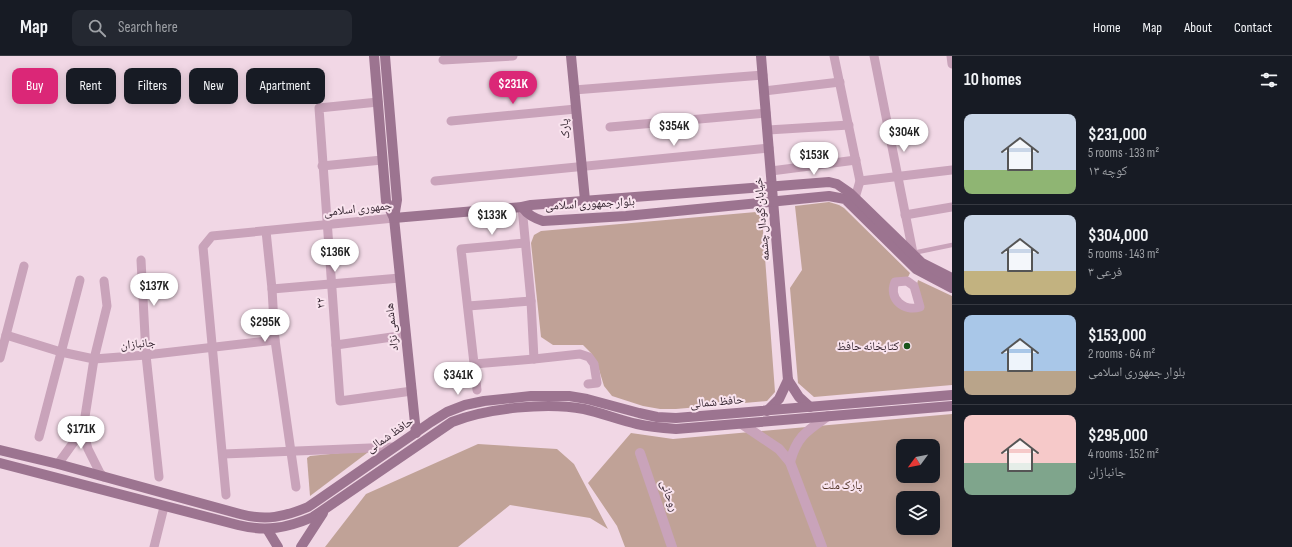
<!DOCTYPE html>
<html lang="en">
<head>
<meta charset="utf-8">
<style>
	body { margin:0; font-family:"Sofia Sans Condensed","Noto Naskh Arabic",sans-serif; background:#242831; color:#f1f3f6; height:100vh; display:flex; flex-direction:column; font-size:15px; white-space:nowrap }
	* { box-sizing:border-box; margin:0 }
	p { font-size:13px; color:#9ea1a6 }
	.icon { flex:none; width:22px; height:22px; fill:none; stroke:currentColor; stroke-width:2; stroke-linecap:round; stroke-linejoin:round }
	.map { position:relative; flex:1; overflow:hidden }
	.details { display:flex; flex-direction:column; background:#171b24; width:340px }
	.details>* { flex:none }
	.top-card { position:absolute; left:12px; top:12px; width:380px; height:36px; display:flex; gap:8px }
	.needle { width:26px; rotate:238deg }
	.fabs { position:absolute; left:896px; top:383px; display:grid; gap:8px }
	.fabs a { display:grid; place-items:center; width:44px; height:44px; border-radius:8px; background:#171b24; box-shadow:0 2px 10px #0003; font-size:20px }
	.price { position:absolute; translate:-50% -34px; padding:0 9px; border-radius:14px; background:#fff; color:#222; font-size:13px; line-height:26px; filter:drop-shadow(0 1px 2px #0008) }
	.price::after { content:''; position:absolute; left:50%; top:24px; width:12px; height:9px; margin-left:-6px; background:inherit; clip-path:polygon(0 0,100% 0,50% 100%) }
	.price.selected { background:#db2777; color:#fff }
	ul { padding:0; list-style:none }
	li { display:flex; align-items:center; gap:12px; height:100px; padding:0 12px }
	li+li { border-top:1px solid #363941 }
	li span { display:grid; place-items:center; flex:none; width:112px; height:80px; border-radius:8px; color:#555 }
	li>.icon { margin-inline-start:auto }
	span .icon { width:48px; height:48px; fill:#fffc; stroke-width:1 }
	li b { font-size:17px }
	h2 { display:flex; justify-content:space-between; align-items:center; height:48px; padding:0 12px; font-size:17px }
	.tag { padding:0 14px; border-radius:8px; background:#171b24; box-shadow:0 2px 10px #0003; font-size:14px; line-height:36px }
	.tag.selected { background:#db2777; color:#fff }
	header { display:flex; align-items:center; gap:24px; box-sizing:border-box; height:56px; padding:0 20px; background:#171b24; border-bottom:1px solid #363941 }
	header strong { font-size:19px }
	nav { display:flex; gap:22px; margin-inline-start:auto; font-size:14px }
	.search { width:280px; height:36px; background:#242831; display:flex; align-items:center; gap:10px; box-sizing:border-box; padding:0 14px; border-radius:8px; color:#9ea1a6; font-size:15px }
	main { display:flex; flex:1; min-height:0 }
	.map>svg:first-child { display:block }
	.green { fill:#c0a297; fill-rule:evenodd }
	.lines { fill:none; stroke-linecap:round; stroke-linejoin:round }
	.service { stroke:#c9a3ba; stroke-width:4.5 }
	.minor { stroke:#c9a3ba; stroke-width:9 }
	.tertiary { stroke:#c9a3ba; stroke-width:10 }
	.secondary { stroke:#9c7490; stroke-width:10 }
	.poi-dot { fill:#1a551b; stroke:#f9e3ee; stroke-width:1.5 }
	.labels { text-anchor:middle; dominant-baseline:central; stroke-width:4; stroke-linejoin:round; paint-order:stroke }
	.street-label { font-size:12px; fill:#342530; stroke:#f9e3ee }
	.poi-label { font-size:12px; fill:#342530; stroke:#f9e3ee; text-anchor:end }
	.park-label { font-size:12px; fill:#523529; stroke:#f9e3ee }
</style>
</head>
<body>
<header>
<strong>Map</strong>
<div class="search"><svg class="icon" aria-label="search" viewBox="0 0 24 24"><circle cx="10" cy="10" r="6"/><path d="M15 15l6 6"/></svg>Search here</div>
<nav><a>Home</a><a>Map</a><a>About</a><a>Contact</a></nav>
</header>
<main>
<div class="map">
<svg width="952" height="491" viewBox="0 0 952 491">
	<rect width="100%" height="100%" fill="#f1d7e5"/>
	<!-- green -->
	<g class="green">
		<path d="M829,146L839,149L844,152L910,217L907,223L891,225V241L918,254L917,228L918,224L952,240V329L814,341L798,327L790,232L802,214L795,150Z"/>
		<path d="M756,156L762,161L775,336L767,345L676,353H660L643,350L612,340L604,330L597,307L591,297L583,289H553L541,281L531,187L534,179L541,175Z"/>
		<path d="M952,358V491H625L617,470L588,427L631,377L673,383ZM903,390H933V420H903ZM903,442H933V472H903Z"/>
		<path d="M478,388L557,393L574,408L608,473L590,462L510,449L458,491H325L366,438Z"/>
		<path d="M371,394L310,440L307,402L310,400Z"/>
	</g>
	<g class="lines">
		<!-- service -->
		<path class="service" d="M913,197L952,189"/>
		<!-- minor -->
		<g class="minor">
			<path d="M834,0L860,125L855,142"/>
			<path d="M874,0L913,197"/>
			<path d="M951,0L952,8"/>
			<path d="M443,4L513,0"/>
			<path d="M574,34L763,19"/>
			<path d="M764,35L840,26"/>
			<path d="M378,46L319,52L340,345L412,335"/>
			<path d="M451,65L576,53"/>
			<path d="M610,71L766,57"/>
			<path d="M768,74L849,69"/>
			<path d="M322,110L382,104"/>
			<path d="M771,115L856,104"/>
			<path d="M435,125L769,92"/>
			<path d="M860,125L952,114"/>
			<path d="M522,151L531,245L534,303L580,298L589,301L594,308L597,327L588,328"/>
			<path d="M905,159L952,151"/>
			<path d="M266,175L272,233L275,284L296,431"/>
			<path d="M141,204L146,299L159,421"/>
			<path d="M907,225L914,230L920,251C904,256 888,243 895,226Z"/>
			<path d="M272,233L400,222"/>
			<path d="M468,250L531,245"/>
			<path d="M6,279L61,296L94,303L146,299L275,284"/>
			<path d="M336,289L406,279"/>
			<path d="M0,302L24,210"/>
			<path d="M474,308L534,303"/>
			<path d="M477,334L461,193L525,187"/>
			<path d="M39,381L80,224"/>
			<path d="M223,398L394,391"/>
			<path d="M58,408L76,383L83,369"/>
			<path d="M104,421L100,417L88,393L85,382L84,367L94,303L107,250L104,225"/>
			<path d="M226,439L203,191L212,180L394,162"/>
			<path d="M154,491L164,451"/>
		</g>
		<!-- tertiary -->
		<g class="tertiary">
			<path d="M742,368L779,393L790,406L822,491"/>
			<path d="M640,397L672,491"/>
			<path d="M790,406C797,380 807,375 828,360"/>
		</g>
		<!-- secondary -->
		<g class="secondary">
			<path d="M374,0L386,145L394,162"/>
			<path d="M385,0L397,144L394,162L416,377"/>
			<path d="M571,0L585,144"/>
			<path d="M761,0L788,324"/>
			<path d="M522,151C528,159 534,162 543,165L626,160L829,140L845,143L916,213L952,232"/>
			<path d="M394,162L522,151L531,149L829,126L837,128L850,137L922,207L952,222"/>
			<path d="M788,324L799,341L810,351"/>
			<path d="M767,355L779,343L788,324"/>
			<path d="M0,394L58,408L240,458C266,465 284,461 308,451L431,366L447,356L465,349L484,345L531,340H569L587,343L639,357L657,361L676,362L952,339"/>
			<path d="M0,407L238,469C266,476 287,472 313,461L452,366C487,352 547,346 584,353C602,357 619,364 637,368C650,371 663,372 676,373L952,350"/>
			<path d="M267,473L278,491"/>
			<path d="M301,491L323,457"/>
		</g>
	</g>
	<!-- markers -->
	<circle class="poi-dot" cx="907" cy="290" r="4"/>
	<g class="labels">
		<!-- street labels -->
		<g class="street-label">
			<text transform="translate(565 73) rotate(-95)">پارک</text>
			<text transform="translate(590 148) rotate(-3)">بلوار جمهوری اسلامی</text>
			<text transform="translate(358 153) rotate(-6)">جمهوری اسلامی</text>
			<text transform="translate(762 163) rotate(-95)">خیابان گودال چشمه</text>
			<text transform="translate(321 247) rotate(-94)">۲۲</text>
			<text transform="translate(392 271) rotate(-96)">هاشمی نژاد</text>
			<text transform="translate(138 288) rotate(-5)">جانبازان</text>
			<text transform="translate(717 346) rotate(-5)">حافظ شمالی</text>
			<text transform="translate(390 379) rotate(-34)">حافظ شمالی</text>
			<text transform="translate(669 440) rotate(71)">روحانی</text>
		</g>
		<!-- poi labels -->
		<g class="poi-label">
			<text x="899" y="290">کتابخانه حافظ</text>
		</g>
		<!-- park labels -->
		<g class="park-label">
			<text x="842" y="429">پارک ملت</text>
		</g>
	</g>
</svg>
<div class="fabs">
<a><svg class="needle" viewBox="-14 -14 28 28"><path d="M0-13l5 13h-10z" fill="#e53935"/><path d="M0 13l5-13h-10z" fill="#9ea1a6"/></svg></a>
<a><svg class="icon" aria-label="layers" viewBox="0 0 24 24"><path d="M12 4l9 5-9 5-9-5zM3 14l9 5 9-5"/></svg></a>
</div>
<b class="price selected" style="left:513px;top:49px">$231K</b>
<b class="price" style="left:674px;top:91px">$354K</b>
<b class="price" style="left:904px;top:97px">$304K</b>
<b class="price" style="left:814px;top:120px">$153K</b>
<b class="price" style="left:492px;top:180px">$133K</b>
<b class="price" style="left:335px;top:217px">$136K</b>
<b class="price" style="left:154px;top:251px">$137K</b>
<b class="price" style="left:265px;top:287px">$295K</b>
<b class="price" style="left:458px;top:340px">$341K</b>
<b class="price" style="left:81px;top:394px">$171K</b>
<div class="top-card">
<a class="tag selected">Buy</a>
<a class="tag">Rent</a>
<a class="tag">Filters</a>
<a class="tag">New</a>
<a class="tag">Apartment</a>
</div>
</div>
<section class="details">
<h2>10 homes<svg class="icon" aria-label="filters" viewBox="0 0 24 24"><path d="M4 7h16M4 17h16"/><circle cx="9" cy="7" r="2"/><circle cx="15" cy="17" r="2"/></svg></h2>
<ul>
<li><span style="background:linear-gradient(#c9d6e8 70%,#8fb573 0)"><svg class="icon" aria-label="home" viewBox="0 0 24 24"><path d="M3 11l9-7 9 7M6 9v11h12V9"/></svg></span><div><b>$231,000</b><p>5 rooms · 133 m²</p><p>کوچه ۱۳</p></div></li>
<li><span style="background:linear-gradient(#c9d6e8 70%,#c2b280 0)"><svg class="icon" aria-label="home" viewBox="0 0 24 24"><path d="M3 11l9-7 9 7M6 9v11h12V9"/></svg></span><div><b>$304,000</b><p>5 rooms · 143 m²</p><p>فرعی ۳</p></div></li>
<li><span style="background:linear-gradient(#a9c7e8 70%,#b9a48a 0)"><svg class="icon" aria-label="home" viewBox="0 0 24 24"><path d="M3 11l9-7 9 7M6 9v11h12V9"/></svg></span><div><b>$153,000</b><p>2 rooms · 64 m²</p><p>بلوار جمهوری اسلامی</p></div></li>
<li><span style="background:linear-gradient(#f6c9c9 60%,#7fa58c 0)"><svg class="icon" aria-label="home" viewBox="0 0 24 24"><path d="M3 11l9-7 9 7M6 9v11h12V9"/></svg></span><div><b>$295,000</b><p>4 rooms · 152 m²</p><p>جانبازان</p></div></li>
</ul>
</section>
</main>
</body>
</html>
